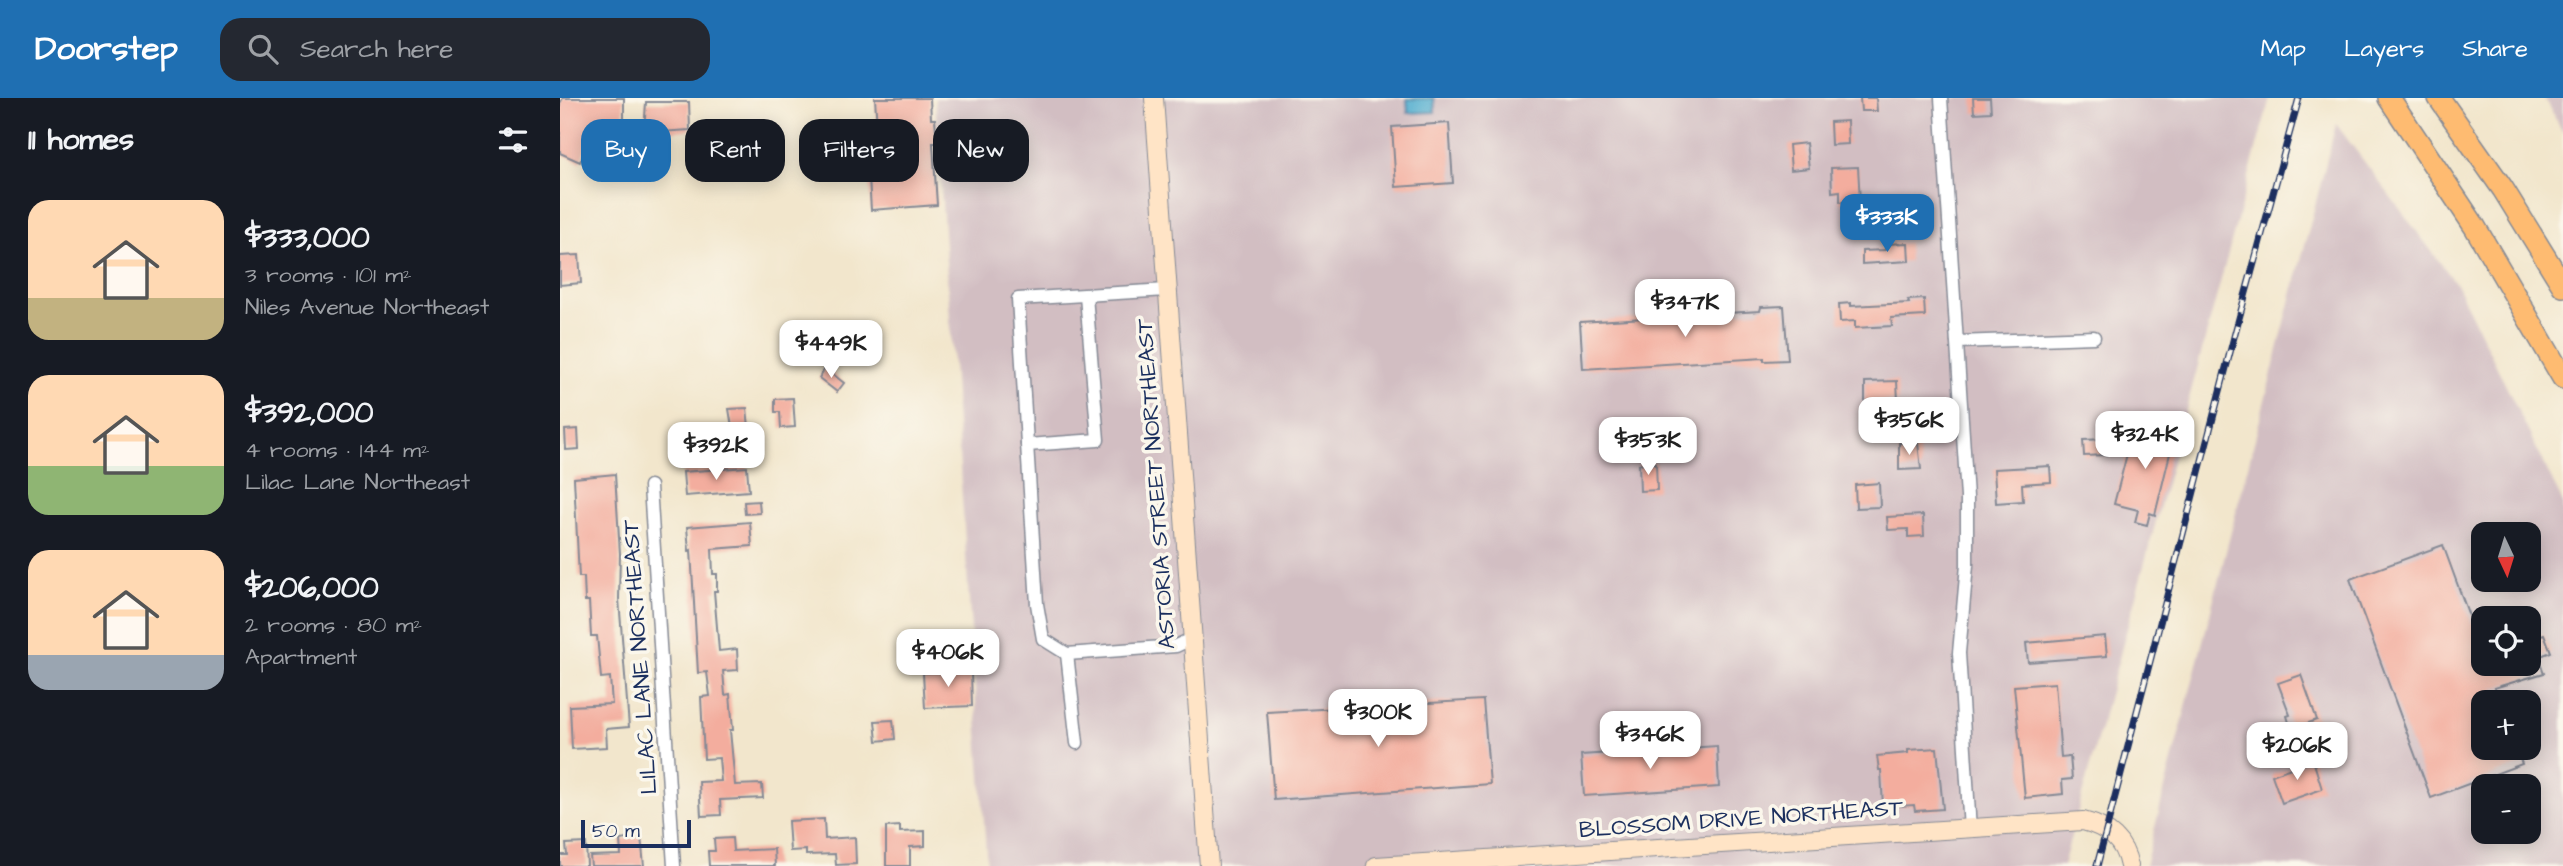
<!DOCTYPE html>
<html lang="en">
<head>
<meta charset="utf-8">
<style>
	body { margin:0; font-family:"Architects Daughter",sans-serif; background:#242831; color:#f1f3f6; height:100vh; display:flex; flex-direction:column; font-size:26px; white-space:nowrap }
	* { box-sizing:border-box; margin:0 }
	p { font-size:23px; color:#9ea1a6 }
	.icon { flex:none; width:38px; height:38px; fill:none; stroke:currentColor; stroke-width:2; stroke-linecap:round; stroke-linejoin:round }
	.map { position:relative; flex:1; overflow:hidden }
	.drawer { display:flex; flex-direction:column; background:#171b24; width:560px }
	.drawer>* { flex:none }
	.top-card { position:absolute; left:21px; top:21px; width:665px; height:63px; display:flex; gap:14px }
	.needle { width:46px; rotate:176deg }
	.buttons { position:absolute; left:1911px; top:424px; display:grid; gap:14px }
	.buttons a { display:grid; place-items:center; width:70px; height:70px; border-radius:14px; background:#171b24; box-shadow:0 4px 18px #0003; font-size:35px }
	.scale { position:absolute; left:21px; bottom:18px; width:110px; box-sizing:border-box; padding-left:7px; border:4px solid #1b2f5e; border-top:0; font-size:19px; line-height:24px; white-space:nowrap; color:#1b2f5e; -webkit-text-stroke:5px #fbf7ec; paint-order:stroke }
	.price { position:absolute; translate:-50% -60px; padding:0 16px; border-radius:14px; background:#fff; color:#222; font-size:23px; line-height:46px; filter:drop-shadow(0 2px 4px #0008) }
	.price::after { content:''; position:absolute; left:50%; top:42px; width:21px; height:16px; margin-left:-10px; background:inherit; clip-path:polygon(0 0,100% 0,50% 100%) }
	.price.selected { background:#1f6fb2; color:#fff }
	ul { padding:0; list-style:none }
	li { display:flex; align-items:center; gap:21px; height:175px; padding:0 28px }
	li span { display:grid; place-items:center; flex:none; width:196px; height:140px; border-radius:21px; color:#555 }
	li>.icon { margin-inline-start:auto }
	span .icon { width:84px; height:84px; fill:#fffc; stroke-width:1 }
	li b { font-size:30px }
	h2 { display:flex; justify-content:space-between; align-items:center; height:84px; padding:0 28px; font-size:30px }
	.pill { padding:0 24px; border-radius:21px; background:#171b24; box-shadow:0 4px 18px #0003; font-size:24px; line-height:63px }
	.pill.selected { background:#1f6fb2; color:#fff }
	header { display:flex; align-items:center; gap:42px; box-sizing:border-box; height:98px; padding:0 35px; background:#1f6fb2; color:#fff }
	header strong { font-size:33px }
	nav { display:flex; gap:38px; margin-inline-start:auto; font-size:24px }
	.search { width:490px; height:63px; background:#242831; display:flex; align-items:center; gap:18px; box-sizing:border-box; padding:0 24px; border-radius:21px; color:#9ea1a6; font-size:26px }
	main { display:flex; flex:1; min-height:0 }
	.map>svg:first-child { display:block }
	.industrial { fill:#d2bec2; fill-rule:evenodd }
	.water { fill:#51adcf; stroke:#366e96; stroke-width:2 }
	.building { fill:#f3ad9e }
	.lines { fill:none; stroke-linecap:round; stroke-linejoin:round }
	.street-casing { stroke:#868a95; stroke-width:15 }
	.secondary-casing { stroke:#868a95; stroke-width:20 }
	.highway-casing { stroke:#868a95; stroke-width:24 }
	.street { stroke:#fff; stroke-width:12 }
	.secondary { stroke:#ffe4c6; stroke-width:18 }
	.highway { stroke:#febb71; stroke-width:21 }
	.rail-casing { stroke:#1b2f5e; stroke-width:7 }
	.rail { stroke:#fbf7ec; stroke-width:4.5; stroke-dasharray:13; stroke-linecap:butt }
	.labels { text-anchor:middle; dominant-baseline:central; stroke-width:7; stroke-linejoin:round; paint-order:stroke }
	.street-label { font-size:23px; fill:#1b2f5e; stroke:#fbf7ec }
</style>
</head>
<body>
<header>
<strong>Doorstep</strong>
<div class="search"><svg class="icon" aria-label="search" viewBox="0 0 24 24"><circle cx="10" cy="10" r="6"/><path d="M15 15l6 6"/></svg>Search here</div>
<nav><a>Map</a><a>Layers</a><a>Share</a></nav>
</header>
<main>
<section class="drawer">
<h2>11 homes<svg class="icon" aria-label="filters" viewBox="0 0 24 24"><path d="M4 7h16M4 17h16"/><circle cx="9" cy="7" r="2"/><circle cx="15" cy="17" r="2"/></svg></h2>
<ul>
<li><span style="background:linear-gradient(#ffd9b3 70%,#c2b280 0)"><svg class="icon" aria-label="home" viewBox="0 0 24 24"><path d="M3 11l9-7 9 7M6 9v11h12V9"/></svg></span><div><b>$333,000</b><p>3 rooms · 101 m²</p><p>Niles Avenue Northeast</p></div></li>
<li><span style="background:linear-gradient(#ffd9b3 65%,#8fb573 0)"><svg class="icon" aria-label="home" viewBox="0 0 24 24"><path d="M3 11l9-7 9 7M6 9v11h12V9"/></svg></span><div><b>$392,000</b><p>4 rooms · 144 m²</p><p>Lilac Lane Northeast</p></div></li>
<li><span style="background:linear-gradient(#ffd9b3 75%,#9aa5b1 0)"><svg class="icon" aria-label="home" viewBox="0 0 24 24"><path d="M3 11l9-7 9 7M6 9v11h12V9"/></svg></span><div><b>$206,000</b><p>2 rooms · 80 m²</p><p>Apartment</p></div></li>
</ul>
</section>
<div class="map">
<svg width="2003" height="768" viewBox="0 0 2003 768">
	<rect width="100%" height="100%" fill="#fbf7ec"/>
	<filter id="ink" filterUnits="userSpaceOnUse"><feTurbulence type="fractalNoise" baseFrequency=".0143" numOctaves="2"/><feDisplacementMap in="SourceGraphic" scale="14" xChannelSelector="R" yChannelSelector="G"/><feConvolveMatrix kernelMatrix="1 2 1 2 8 2 1 2 1" color-interpolation-filters="sRGB"/></filter>
	<filter id="wash" filterUnits="userSpaceOnUse"><feTurbulence type="fractalNoise" baseFrequency=".00686" numOctaves="4" result="noise"/><feDisplacementMap in="SourceGraphic" scale="28" xChannelSelector="R" yChannelSelector="G"/><feGaussianBlur stdDeviation="1.57" result="paint"/><feColorMatrix in="noise" values="0 0 0 0 0 0 0 0 0 0 0 0 0 0 0 0 0 1.4 0 .05"/><feComposite in="paint" operator="in"/></filter>
	<g filter="url(#wash)">
		<rect width="100%" height="100%" fill="#f2e6cc"/>
		<!-- industrial -->
		<g class="industrial">
			<path d="M375,0H1710L1503,768H427Z"/>
			<path d="M1984,0H2003V35Z"/>
			<path d="M1776,26L1897,187L2003,405V768H1585ZM1923,436H1969V481H1923ZM1923,520H1969V565H1923ZM1923,604H1969V649H1923ZM1923,688H1969V733H1923Z"/>
		</g>
		<!-- water -->
		<path class="water" d="M874,0L875,14L848,15L847,1Z"/>
		<g id="blocks">
			<!-- building -->
			<g class="building">
				<path d="M3,0H64V35L60,34V41L31,40L20,64L0,55V5Z"/>
				<path d="M315,0H370L371,21H375L377,45H373L377,107L311,112L306,30L317,29Z"/>
				<path d="M1300,0H1316L1317,13H1301Z"/>
				<path d="M1413,0H1430L1431,14L1414,15Z"/>
				<path d="M86,4H129L130,32L84,35Z"/>
				<path d="M1287,23L1288,46L1271,47L1270,24Z"/>
				<path d="M889,25L893,85L836,89L832,29Z"/>
				<path d="M1246,45L1249,70L1231,72L1229,47Z"/>
				<path d="M1298,69L1300,103L1280,104V93L1272,94L1271,70Z"/>
				<path d="M1348,145L1349,163L1302,166V153L1325,152V146Z"/>
				<path d="M19,157L21,185L0,187V158Z"/>
				<path d="M1364,201L1365,218L1331,220L1332,228L1295,230V223L1280,224L1279,206L1291,205V208L1349,205L1348,202Z"/>
				<path d="M1224,208L1228,262L1204,263V260L1023,271L1020,224L1200,213L1201,209Z"/>
				<path d="M265,270L284,285L277,294L259,280Z"/>
				<path d="M1337,283L1338,303L1305,304V284Z"/>
				<path d="M233,300L235,329L221,330L220,314H215V301Z"/>
				<path d="M187,310L190,339L174,341L169,311Z"/>
				<path d="M1599,326L1611,328L1609,338L1614,339L1595,417L1590,415L1587,427L1575,424L1578,412L1554,406L1574,329L1597,335Z"/>
				<path d="M18,331L19,351L6,352L5,332Z"/>
				<path d="M1546,341V357L1524,358L1523,342Z"/>
				<path d="M1339,345H1358L1361,371L1339,372Z"/>
				<path d="M1096,365L1097,392L1080,393L1079,366Z"/>
				<path d="M1490,368L1491,384L1462,386L1463,403L1436,405L1434,371Z"/>
				<path d="M187,369L189,393L125,398L123,374Z"/>
				<path d="M55,376L60,456L59,501L69,629L46,631L47,649L12,651L10,608L52,606L50,579L41,580L37,538H31L29,503H25L24,479H19L14,380Z"/>
				<path d="M1319,385L1320,409L1296,410L1295,387Z"/>
				<path d="M199,403L200,415L185,416L184,404Z"/>
				<path d="M1363,417L1364,438L1348,439V431L1328,432L1327,419Z"/>
				<path d="M190,424L192,448L152,451L153,476H157V493H154L159,553L177,551L178,572L163,573L165,597L170,596L173,632H170L175,687L202,686L203,700L160,702L161,717L141,718L139,684L161,683L159,660L144,661L141,599L150,598L147,574L138,575L131,452L129,453L127,429Z"/>
				<path d="M1883,447L1912,526L1923,522V565H1969L1970,537L1971,540L1984,536L1991,554L1978,559L1984,575L1934,590L1939,604H1923V649H1956L1962,666L1871,700L1790,481Z"/>
				<path d="M1545,538L1547,558L1468,564L1466,545Z"/>
				<path d="M411,573L412,608L365,610L363,575Z"/>
				<path d="M1741,577L1757,622L1731,631L1727,618L1730,617L1718,585Z"/>
				<path d="M1495,585L1501,659L1510,658L1512,681L1502,682L1503,696L1465,700L1454,588Z"/>
				<path d="M923,602L930,686L714,702L707,614Z"/>
				<path d="M333,622L335,641L317,643L315,623Z"/>
				<path d="M1157,648L1159,689L1024,698L1021,657Z"/>
				<path d="M1377,650L1383,711L1355,713L1354,707L1323,709L1321,672H1319L1317,658L1348,655V652Z"/>
				<path d="M1753,662L1762,691L1722,705L1712,677Z"/>
				<path d="M264,721L265,741L295,739L296,766L276,767L275,756L246,757V752L230,753L228,723Z"/>
				<path d="M340,728V734L365,733V748L350,749V768H326V729Z"/>
				<path d="M81,739L84,768H31L30,758L61,757L60,742Z"/>
				<path d="M172,740L173,753L214,751L215,768H149L148,753H155L154,741Z"/>
				<path d="M26,745L27,768H0V757H7L6,746Z"/>
			</g>
		</g>
	</g>
	<g filter="url(#ink)">
		<use href="#blocks" fill-opacity="0" stroke="#868a95" stroke-width="2"/>
		<g class="lines">
			<defs>
				<g id="street">
					<path d="M1381,0L1407,399V467L1399,555L1410,732"/>
					<path d="M607,192L458,201L477,506L483,541L507,556L616,548L631,541"/>
					<path d="M1397,244L1534,239"/>
					<path d="M467,347L538,342L526,198"/>
					<path d="M90,388L114,768"/>
					<path d="M507,556L517,645"/>
				</g>
				<g id="secondary">
					<path d="M594,0L649,768"/>
					<path d="M816,768L1523,723C1547,729 1564,742 1569,768"/>
				</g>
				<g id="highway">
					<path d="M1829,0L1915,129L2003,280"/>
					<path d="M1879,0L1943,91L2003,188"/>
				</g>
			</defs>
			<!-- street casing -->
			<use href="#street" class="street-casing"/>
			<!-- secondary casing -->
			<use href="#secondary" class="secondary-casing"/>
			<!-- highway casing -->
			<use href="#highway" class="highway-casing"/>
			<!-- street -->
			<use href="#street" class="street"/>
			<!-- secondary -->
			<use href="#secondary" class="secondary"/>
			<!-- highway -->
			<use href="#highway" class="highway"/>
			<defs>
				<path id="rail" d="M1537,768L1675,235L1739,0"/>
			</defs>
			<!-- rail casing -->
			<use href="#rail" class="rail-casing"/>
			<!-- rail -->
			<use href="#rail" class="rail"/>
		</g>
	</g>
	<g class="labels">
		<!-- street labels -->
		<g class="street-label">
			<text transform="translate(596 386) rotate(-94)">ASTORIA STREET NORTHEAST</text>
			<text transform="translate(80 559) rotate(-94)">LILAC LANE NORTHEAST</text>
			<text transform="translate(1181 721) rotate(-4)">BLOSSOM DRIVE NORTHEAST</text>
		</g>
	</g>
</svg>
<div class="buttons">
<a><svg class="needle" viewBox="-14 -14 28 28"><path d="M0-13l5 13h-10z" fill="#e53935"/><path d="M0 13l5-13h-10z" fill="#9ea1a6"/></svg></a>
<a><svg class="icon" aria-label="locate" viewBox="0 0 24 24"><circle cx="12" cy="12" r="6"/><path d="M12 2v4M12 18v4M2 12h4M18 12h4"/></svg></a>
<a>+</a>
<a>−</a>
</div>
<div class="scale">50 m</div>
<b class="price selected" style="left:1327px;top:156px">$333K</b>
<b class="price" style="left:1125px;top:241px">$347K</b>
<b class="price" style="left:271px;top:282px">$449K</b>
<b class="price" style="left:1349px;top:359px">$356K</b>
<b class="price" style="left:1585px;top:373px">$324K</b>
<b class="price" style="left:1088px;top:379px">$353K</b>
<b class="price" style="left:156px;top:384px">$392K</b>
<b class="price" style="left:388px;top:591px">$406K</b>
<b class="price" style="left:818px;top:651px">$300K</b>
<b class="price" style="left:1090px;top:673px">$346K</b>
<b class="price" style="left:1737px;top:684px">$206K</b>
<div class="top-card">
<a class="pill selected">Buy</a>
<a class="pill">Rent</a>
<a class="pill">Filters</a>
<a class="pill">New</a>
</div>
</div>
</main>
</body>
</html>
